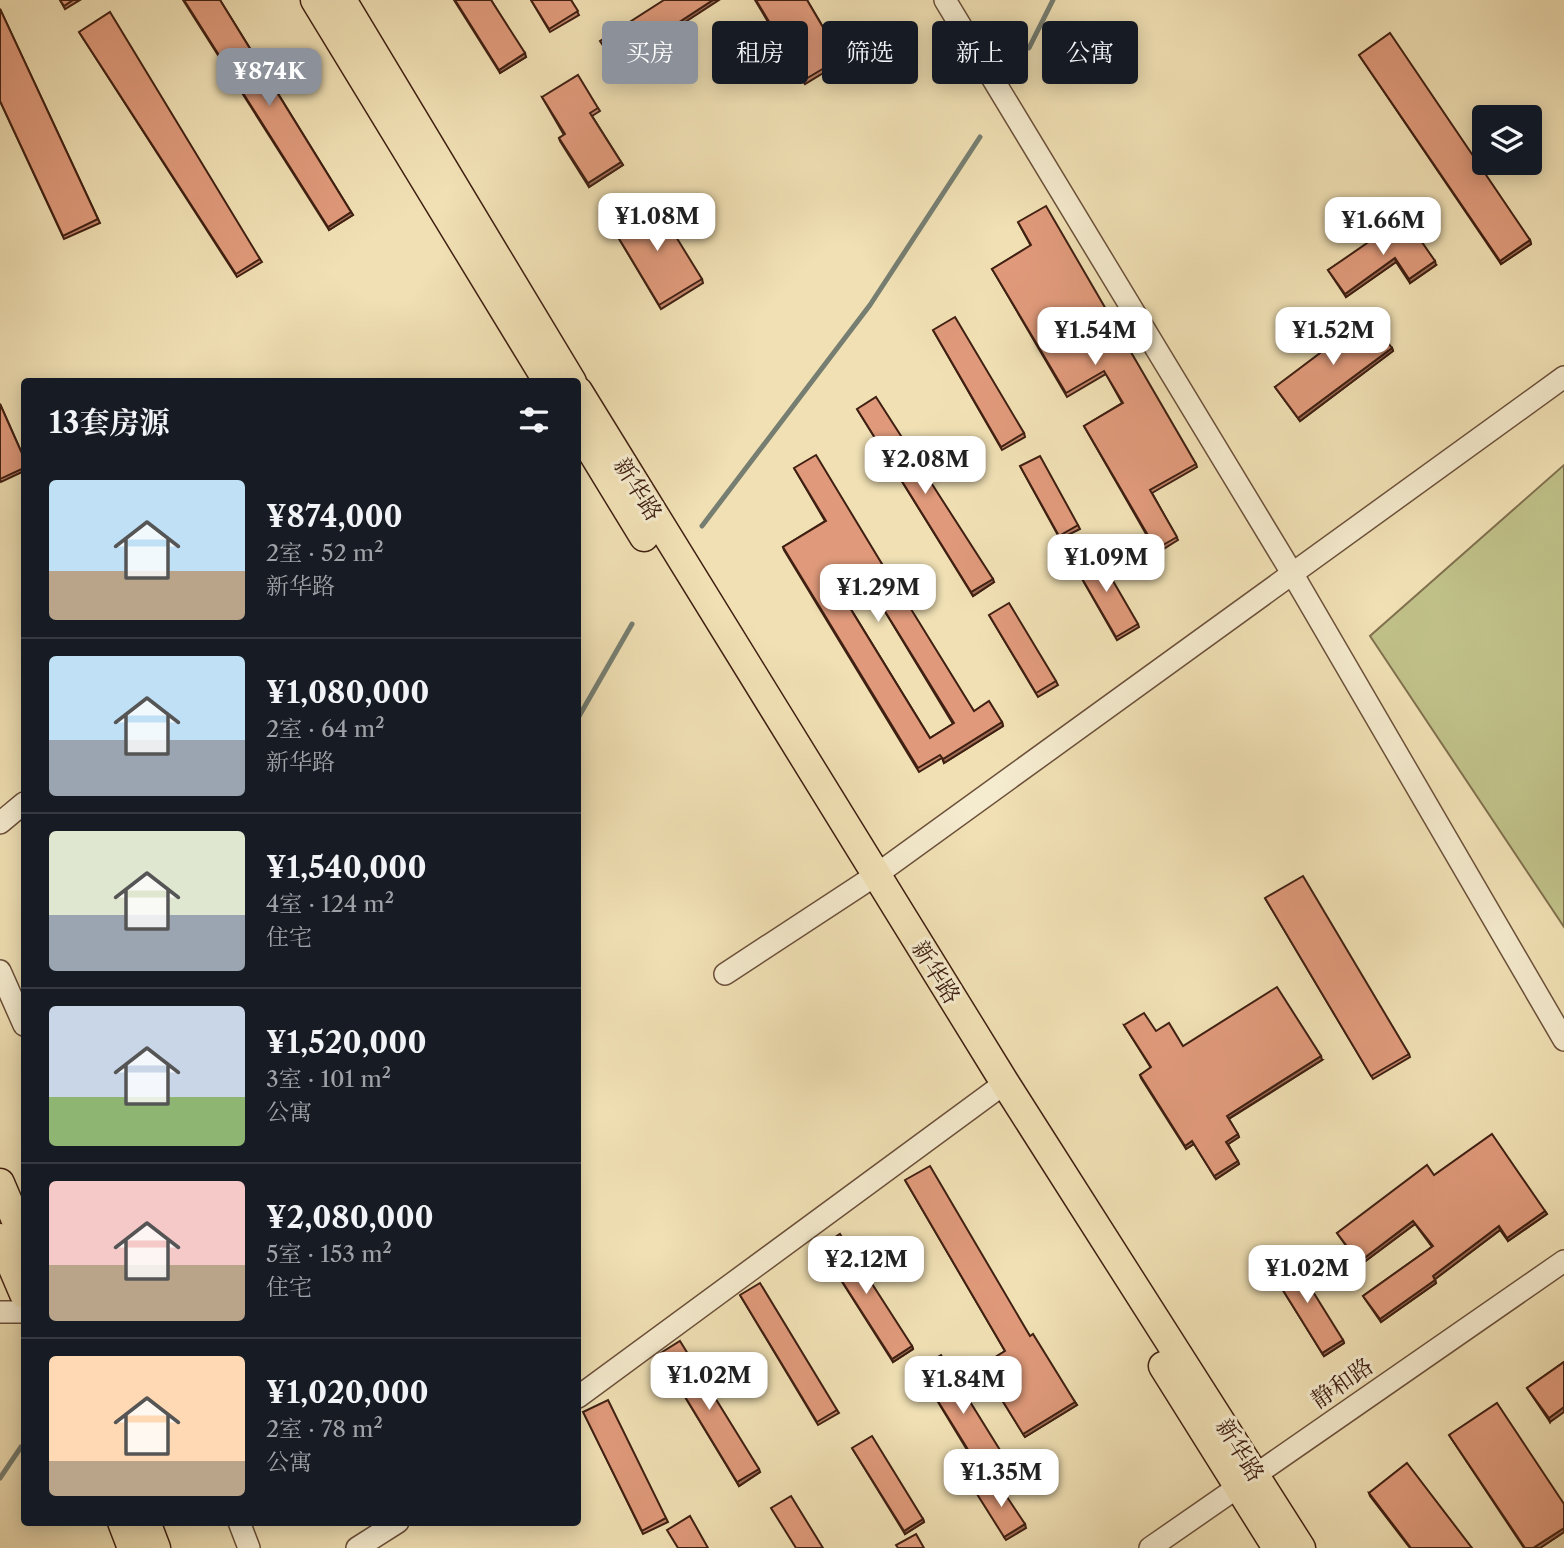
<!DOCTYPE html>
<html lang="zh">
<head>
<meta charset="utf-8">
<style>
	body { margin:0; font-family:"Libre Caslon Text","Noto Serif SC",serif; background:#20242c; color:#f1f3f6; height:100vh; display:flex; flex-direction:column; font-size:26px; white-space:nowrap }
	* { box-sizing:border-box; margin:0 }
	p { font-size:23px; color:#9ea1a6 }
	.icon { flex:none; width:38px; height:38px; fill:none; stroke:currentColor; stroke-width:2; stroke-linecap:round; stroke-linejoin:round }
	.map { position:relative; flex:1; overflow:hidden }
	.panel { position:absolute; left:21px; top:378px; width:560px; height:1148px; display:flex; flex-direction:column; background:#171b24; border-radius:7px; box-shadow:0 4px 18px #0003 }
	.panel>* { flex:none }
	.banner { position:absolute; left:602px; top:21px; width:665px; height:63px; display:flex; gap:14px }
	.fabs { position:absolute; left:1472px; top:105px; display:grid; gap:14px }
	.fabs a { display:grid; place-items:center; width:70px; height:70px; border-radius:7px; background:#171b24; box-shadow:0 4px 18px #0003; font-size:35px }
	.price { position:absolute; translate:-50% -60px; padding:0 16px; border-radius:14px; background:#fff; color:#222; font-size:23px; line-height:46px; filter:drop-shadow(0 2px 4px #0008) }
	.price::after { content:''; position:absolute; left:50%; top:42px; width:21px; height:16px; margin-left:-10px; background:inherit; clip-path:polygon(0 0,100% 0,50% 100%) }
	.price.active { background:#8c9099; color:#fff }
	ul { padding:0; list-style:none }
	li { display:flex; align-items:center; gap:21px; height:175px; padding:0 28px }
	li+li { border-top:2px solid #363941 }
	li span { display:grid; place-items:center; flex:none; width:196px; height:140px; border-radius:7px; color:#555 }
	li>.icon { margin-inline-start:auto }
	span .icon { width:84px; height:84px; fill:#fffc; stroke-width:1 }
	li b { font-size:30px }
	h2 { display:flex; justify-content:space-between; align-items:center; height:84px; padding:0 28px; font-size:30px }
	.tag { padding:0 24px; border-radius:7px; background:#171b24; box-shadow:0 4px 18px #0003; font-size:24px; line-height:63px }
	.tag.active { background:#8c9099; color:#fff }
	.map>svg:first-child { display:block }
	.green { fill:#c0c189; stroke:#80704e; stroke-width:2 }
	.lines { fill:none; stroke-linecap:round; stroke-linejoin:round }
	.stream { stroke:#767e71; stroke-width:5 }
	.minor-casing { stroke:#6c503a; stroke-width:24 }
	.major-casing { stroke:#402012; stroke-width:31 }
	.minor { stroke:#f5ebce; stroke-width:21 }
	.major { stroke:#f0e0b4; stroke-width:28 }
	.wall { fill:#c1846a; stroke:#402012; stroke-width:2 }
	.shaded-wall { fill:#9d6c56; stroke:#402012; stroke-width:2 }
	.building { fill:#e09a7b; stroke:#402012; stroke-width:2 }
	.labels { text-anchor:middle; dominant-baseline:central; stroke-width:6; stroke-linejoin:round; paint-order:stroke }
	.street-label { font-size:23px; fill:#402012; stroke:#f5ebce }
</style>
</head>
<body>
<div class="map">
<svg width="1564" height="1548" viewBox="0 0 1564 1548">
	<rect width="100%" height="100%" fill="#f0e0b4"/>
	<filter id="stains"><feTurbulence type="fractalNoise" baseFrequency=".00286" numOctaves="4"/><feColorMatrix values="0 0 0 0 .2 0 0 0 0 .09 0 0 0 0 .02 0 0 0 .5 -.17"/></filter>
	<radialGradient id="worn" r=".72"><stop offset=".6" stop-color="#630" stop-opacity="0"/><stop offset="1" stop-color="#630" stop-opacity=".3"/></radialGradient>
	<!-- green -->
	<path class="green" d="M1564,465V927L1370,636Z"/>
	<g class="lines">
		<!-- stream -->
		<g class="stream">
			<path d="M1029,48L1053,0"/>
			<path d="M702,526L870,305L980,137"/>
			<path d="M578,718L632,624"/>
			<path d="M0,1478L21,1447"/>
		</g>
		<defs>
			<g id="minor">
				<path d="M945,0L1292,573L1564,1040"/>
				<path d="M0,823L24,803"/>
				<path d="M0,971L24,1025"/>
				<path d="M725,974L876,875L1564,377"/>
				<path d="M0,1312H24"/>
				<path d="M578,1397L1005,1083"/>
				<path d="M239,1522L249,1548"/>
				<path d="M357,1548L398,1522"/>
				<path d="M1150,1548L1564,1261"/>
			</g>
			<g id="major">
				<path d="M315,0L548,382"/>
				<path d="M342,0L572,382"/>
				<path d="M578,391L1005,1083L1301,1548"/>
				<path d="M578,429L644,537"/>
				<path d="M0,1183L24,1239"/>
				<path d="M0,1238L24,1294"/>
				<path d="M1163,1366L1277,1548"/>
				<path d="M122,1522L132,1548"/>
				<path d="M146,1522L156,1548"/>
			</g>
		</defs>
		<!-- minor casing -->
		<use href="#minor" class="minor-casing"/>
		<!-- major casing -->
		<use href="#major" class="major-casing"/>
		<!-- minor -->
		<use href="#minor" class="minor"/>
		<!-- major -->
		<use href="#major" class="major"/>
	</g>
	<!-- wall -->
	<g class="wall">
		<path d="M60,0H80L65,9Z"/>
		<path d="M183,0H220L353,215L329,230Z"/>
		<path d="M454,0H491L526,57L500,73Z"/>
		<path d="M531,0H571L579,15L550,32Z"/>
		<path d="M755,0H807L843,61L805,84Z"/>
		<path d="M0,9L100,223L64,239L0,101Z"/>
		<path d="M79,32L260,259L262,262L237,277Z"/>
		<path d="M1359,55L1530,240L1531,244L1501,264Z"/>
		<path d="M542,97L598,108L600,111L592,116L623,165L589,187L560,141L559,138L564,135Z"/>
		<path d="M1018,222L1196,464L1197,467L1152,493L1178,540L1157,553L1084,426L1122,403L1106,374L1067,397L994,272L992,269L1031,246Z"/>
		<path d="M612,227L702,279L703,283L661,309Z"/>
		<path d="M1374,241L1436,265L1410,283L1396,262L1346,297L1328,270Z"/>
		<path d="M933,330L1024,433L1025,437L1002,450Z"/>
		<path d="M1392,348L1393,351L1300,421L1277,390L1275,387Z"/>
		<path d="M0,404L24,458V471L1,482L0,480Z"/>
		<path d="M857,409L994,582L973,596Z"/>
		<path d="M1020,466L1078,525L1080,529L1060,539Z"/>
		<path d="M794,468L882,564L883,568L841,593L930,738L953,724L878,600L974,711L1002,722L1003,726L944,763L942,758L919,772L784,550L783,547L825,521Z"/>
		<path d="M1073,563L1138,624L1139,627L1117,640Z"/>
		<path d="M989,615L1056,681L1058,685L1038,697Z"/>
		<path d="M1265,898L1409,1054L1410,1057L1373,1079Z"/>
		<path d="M1124,1025L1156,1031L1183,1046L1322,1060L1229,1119L1239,1137L1228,1144L1239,1164L1216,1179L1194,1144L1186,1149L1141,1078L1140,1075L1151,1068Z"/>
		<path d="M1434,1175L1545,1211L1547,1214L1508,1241L1500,1230L1435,1279L1436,1283L1381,1322L1363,1296L1432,1247L1415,1224L1360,1265L1339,1236L1337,1233Z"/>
		<path d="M905,1180L1030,1336L1077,1405L1025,1437L981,1366L1005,1351Z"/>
		<path d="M820,1247L912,1346L913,1349L893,1362Z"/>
		<path d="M1271,1271L1343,1340L1344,1343L1324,1356Z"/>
		<path d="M740,1295L837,1410L839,1413L818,1425Z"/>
		<path d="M659,1354L760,1472L739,1486Z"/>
		<path d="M1564,1362L1550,1422L1527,1388Z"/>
		<path d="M918,1369L1010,1466L986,1481Z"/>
		<path d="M585,1415L666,1518L668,1522L643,1534Z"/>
		<path d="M1449,1435L1564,1504V1532L1540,1548H1524Z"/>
		<path d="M852,1448L923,1519L924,1522L905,1534Z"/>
		<path d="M1369,1493L1472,1548H1410L1370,1496Z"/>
	</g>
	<!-- shaded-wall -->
	<g class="shaded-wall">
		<path d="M713,0H719L616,67L615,64Z"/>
		<path d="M525,53L526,57L500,73L499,70Z"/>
		<path d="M621,162L623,165L589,187L588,183Z"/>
		<path d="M351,212L353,215L329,230L328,227Z"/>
		<path d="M1530,240L1531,244L1501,264L1500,261Z"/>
		<path d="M1395,258L1396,262L1346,297L1345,294Z"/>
		<path d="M1435,261L1436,265L1410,283L1409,279Z"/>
		<path d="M1392,348L1393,351L1300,421L1298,418Z"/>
		<path d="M993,579L994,582L973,596L971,592Z"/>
		<path d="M1002,722L1003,726L944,763L943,759Z"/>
		<path d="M1321,1056L1322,1060L1228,1119L1227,1116Z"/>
		<path d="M1238,1134L1239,1137L1227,1145L1226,1142Z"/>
		<path d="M1192,1141L1194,1144L1186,1149L1185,1146Z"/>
		<path d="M1238,1161L1239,1164L1216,1179L1214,1176Z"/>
		<path d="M1545,1211L1547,1214L1508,1241L1507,1238Z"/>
		<path d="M1413,1221L1415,1224L1360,1265L1359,1262Z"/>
		<path d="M1499,1226L1500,1230L1434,1280L1433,1276Z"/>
		<path d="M1435,1280L1436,1283L1381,1322L1380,1319Z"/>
		<path d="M1343,1340L1344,1343L1324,1356L1322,1353Z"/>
		<path d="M912,1346L913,1349L893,1362L892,1359Z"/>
		<path d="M1075,1402L1077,1405L1025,1437L1023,1434Z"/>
		<path d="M1564,1407V1412L1550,1422L1549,1418Z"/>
		<path d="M1008,1463L1010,1466L986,1481L985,1477Z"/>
		<path d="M759,1469L760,1472L739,1486L737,1482Z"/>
		<path d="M923,1519L924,1522L905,1534L904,1531Z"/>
		<path d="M1025,1524L1026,1528L1006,1540L1004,1537Z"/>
		<path d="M1564,1528V1532L1540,1548H1533Z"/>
	</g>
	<!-- building -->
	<g class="building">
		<path d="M60,0H73L64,6Z"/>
		<path d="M184,0H220L351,212L328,227Z"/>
		<path d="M455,0H491L525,53L499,70Z"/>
		<path d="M531,0H571L578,11L549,29Z"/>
		<path d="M664,0H713L615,64L600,41Z"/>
		<path d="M756,0H807L841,58L804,80Z"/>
		<path d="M0,9L98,219L63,236L0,101Z"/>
		<path d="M110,12L260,259L236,274L79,32Z"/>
		<path d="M1390,33L1530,240L1500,261L1359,55Z"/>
		<path d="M578,75L598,108L590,113L621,162L588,183L559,138L565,134L542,97Z"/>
		<path d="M654,201L702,279L659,305L612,227Z"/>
		<path d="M1046,206L1196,464L1150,490L1177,537L1156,549L1084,426L1123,403L1104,371L1066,393L992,269L1031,245L1018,222Z"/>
		<path d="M1406,219L1435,261L1409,279L1395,258L1345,294L1328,270L1373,239L1374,241Z"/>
		<path d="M955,317L1024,433L1001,447L933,330Z"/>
		<path d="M1368,317L1392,348L1298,418L1275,387Z"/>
		<path d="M876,397L993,579L971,592L857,409Z"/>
		<path d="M0,404L24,458V468L0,479Z"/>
		<path d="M816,455L882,564L839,590L930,738L954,723L878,600L898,588L974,711L989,701L1002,722L943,759L940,755L918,768L783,547L826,521L794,468Z"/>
		<path d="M1040,456L1078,525L1059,536L1020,466Z"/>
		<path d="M1095,550L1138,624L1116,637L1073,563Z"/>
		<path d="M1009,603L1056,681L1036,693L989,615Z"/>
		<path d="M1303,876L1409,1054L1371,1076L1265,898Z"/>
		<path d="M1277,987L1321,1056L1227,1116L1238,1134L1226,1142L1238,1161L1214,1176L1192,1141L1185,1146L1140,1075L1151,1067L1124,1025L1144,1013L1156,1031L1169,1023L1183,1046Z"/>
		<path d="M1492,1134L1545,1211L1507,1238L1499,1226L1433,1276L1435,1280L1380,1319L1363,1296L1433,1246L1413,1221L1359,1262L1337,1233L1427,1165L1434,1175Z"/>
		<path d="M930,1166L1030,1336L1033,1334L1075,1402L1023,1434L981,1366L1005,1351L905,1180Z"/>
		<path d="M840,1234L912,1346L892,1359L820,1247Z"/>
		<path d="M1292,1258L1343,1340L1322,1353L1271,1271Z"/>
		<path d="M760,1283L837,1410L817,1422L740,1295Z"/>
		<path d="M680,1341L759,1469L737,1482L659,1354Z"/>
		<path d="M941,1355L1008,1463L985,1477L918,1369Z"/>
		<path d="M1564,1362V1407L1549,1418L1527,1388Z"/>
		<path d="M608,1400L666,1518L642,1531L583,1412Z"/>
		<path d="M1497,1403L1564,1504V1528L1533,1548H1525L1449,1435Z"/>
		<path d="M872,1436L923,1519L904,1531L852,1448Z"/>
		<path d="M1407,1463L1472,1548H1411L1369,1493Z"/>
		<path d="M997,1482L1025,1524L1004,1537L977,1494Z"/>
		<path d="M791,1496L823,1548H796L771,1508Z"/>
		<path d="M690,1516L708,1548H678L667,1530Z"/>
		<path d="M916,1534L924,1548H898L896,1545Z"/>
	</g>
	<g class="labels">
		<!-- street labels -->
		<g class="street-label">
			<text transform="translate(638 489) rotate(58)">新华路</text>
			<text transform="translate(936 972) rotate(58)">新华路</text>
			<text transform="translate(1342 1383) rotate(-35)">静和路</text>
			<text transform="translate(1240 1450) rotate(58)">新华路</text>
		</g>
	</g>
	<rect width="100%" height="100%" filter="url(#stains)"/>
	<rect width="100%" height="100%" fill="url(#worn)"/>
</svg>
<div class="fabs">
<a><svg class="icon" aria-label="layers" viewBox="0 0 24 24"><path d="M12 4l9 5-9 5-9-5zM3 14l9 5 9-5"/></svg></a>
</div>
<b class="price active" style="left:269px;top:108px">¥874K</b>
<b class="price" style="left:657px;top:253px">¥1.08M</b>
<b class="price" style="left:1383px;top:257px">¥1.66M</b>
<b class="price" style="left:1095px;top:367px">¥1.54M</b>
<b class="price" style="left:1333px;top:367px">¥1.52M</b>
<b class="price" style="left:925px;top:496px">¥2.08M</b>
<b class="price" style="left:1106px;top:594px">¥1.09M</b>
<b class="price" style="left:878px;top:624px">¥1.29M</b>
<b class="price" style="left:866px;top:1296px">¥2.12M</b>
<b class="price" style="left:1307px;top:1305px">¥1.02M</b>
<b class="price" style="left:709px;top:1412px">¥1.02M</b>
<b class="price" style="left:963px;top:1416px">¥1.84M</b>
<b class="price" style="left:1001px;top:1509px">¥1.35M</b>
<div class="banner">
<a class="tag active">买房</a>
<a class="tag">租房</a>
<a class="tag">筛选</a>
<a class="tag">新上</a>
<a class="tag">公寓</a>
</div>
<section class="panel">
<h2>13套房源<svg class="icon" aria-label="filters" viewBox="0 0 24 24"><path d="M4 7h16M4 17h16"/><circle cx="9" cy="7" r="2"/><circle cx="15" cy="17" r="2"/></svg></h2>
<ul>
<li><span style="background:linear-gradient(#bfe0f5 65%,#b9a48a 0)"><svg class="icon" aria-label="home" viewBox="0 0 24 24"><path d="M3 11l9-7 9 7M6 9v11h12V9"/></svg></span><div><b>¥874,000</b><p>2室 · 52 m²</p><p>新华路</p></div></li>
<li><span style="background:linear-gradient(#bfe0f5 60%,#9aa5b1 0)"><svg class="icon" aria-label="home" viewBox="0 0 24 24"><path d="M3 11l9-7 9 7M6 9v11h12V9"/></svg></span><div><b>¥1,080,000</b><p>2室 · 64 m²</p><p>新华路</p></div></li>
<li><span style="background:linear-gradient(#dfe7d0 60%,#9aa5b1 0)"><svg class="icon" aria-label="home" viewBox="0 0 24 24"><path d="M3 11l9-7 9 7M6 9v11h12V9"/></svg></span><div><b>¥1,540,000</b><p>4室 · 124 m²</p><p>住宅</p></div></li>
<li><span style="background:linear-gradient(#c9d6e8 65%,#8fb573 0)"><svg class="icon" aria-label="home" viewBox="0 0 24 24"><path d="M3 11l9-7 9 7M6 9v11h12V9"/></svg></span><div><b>¥1,520,000</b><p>3室 · 101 m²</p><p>公寓</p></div></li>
<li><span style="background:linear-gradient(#f6c9c9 60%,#b9a48a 0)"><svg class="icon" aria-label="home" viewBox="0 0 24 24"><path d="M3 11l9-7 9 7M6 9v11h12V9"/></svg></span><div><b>¥2,080,000</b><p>5室 · 153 m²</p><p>住宅</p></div></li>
<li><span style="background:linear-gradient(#ffd9b3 75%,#b9a48a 0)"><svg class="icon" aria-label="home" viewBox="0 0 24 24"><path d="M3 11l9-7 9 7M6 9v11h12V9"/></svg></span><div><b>¥1,020,000</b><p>2室 · 78 m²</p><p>公寓</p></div></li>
</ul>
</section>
</div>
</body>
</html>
